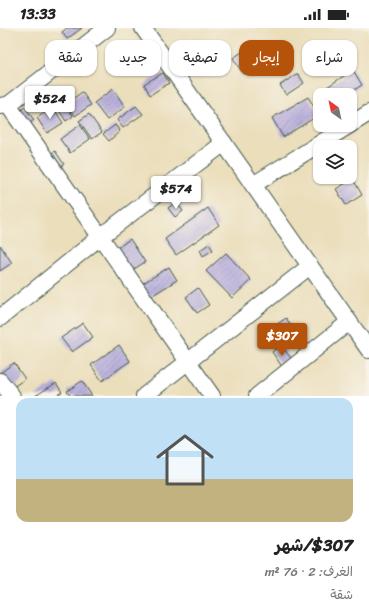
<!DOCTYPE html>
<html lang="ar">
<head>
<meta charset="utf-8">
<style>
	body { margin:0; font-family:Sriracha,"Playpen Sans Arabic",sans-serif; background:#f2f2f2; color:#222; direction:rtl; height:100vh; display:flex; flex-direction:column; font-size:15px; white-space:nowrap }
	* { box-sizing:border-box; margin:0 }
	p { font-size:13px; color:#767676 }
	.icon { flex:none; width:22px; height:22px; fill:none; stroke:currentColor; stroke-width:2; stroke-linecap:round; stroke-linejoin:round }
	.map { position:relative; height:368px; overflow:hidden; direction:ltr }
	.sheet { display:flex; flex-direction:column; background:#fff; flex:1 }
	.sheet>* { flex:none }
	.guide { position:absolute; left:12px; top:12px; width:345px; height:36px; direction:rtl; display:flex; gap:8px }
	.needle { width:26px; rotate:327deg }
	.fabs { position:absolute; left:313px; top:60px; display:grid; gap:8px }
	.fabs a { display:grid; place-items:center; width:44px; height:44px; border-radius:8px; background:#fff; box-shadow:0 1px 3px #0004; font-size:20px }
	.price { position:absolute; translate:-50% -34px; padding:0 9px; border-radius:4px; background:#fff; color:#222; font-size:13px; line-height:26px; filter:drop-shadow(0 1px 2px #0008) }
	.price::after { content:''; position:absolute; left:50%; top:24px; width:12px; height:9px; margin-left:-6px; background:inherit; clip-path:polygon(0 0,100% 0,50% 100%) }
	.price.active { background:#b45309; color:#fff }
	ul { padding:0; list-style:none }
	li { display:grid; align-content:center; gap:8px; height:212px; padding:0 16px }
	li span { display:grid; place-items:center; height:124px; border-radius:12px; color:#555 }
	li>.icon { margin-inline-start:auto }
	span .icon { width:72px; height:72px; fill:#fffc; stroke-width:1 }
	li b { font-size:17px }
	.chip { padding:0 14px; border-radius:12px; background:#fff; box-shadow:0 1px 3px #0004; font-size:14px; line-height:36px }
	.chip.active { background:#b45309; color:#fff }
	.status { display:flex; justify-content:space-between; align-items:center; height:28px; padding:0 20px; background:#fff; direction:ltr }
	.status svg { height:11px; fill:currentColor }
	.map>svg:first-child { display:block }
	.building { fill:url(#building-hatch) }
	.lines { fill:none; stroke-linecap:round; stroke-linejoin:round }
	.street-casing { stroke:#3e5548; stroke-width:18 }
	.street { stroke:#fff; stroke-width:16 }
</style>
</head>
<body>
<div class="status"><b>13:33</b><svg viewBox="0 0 49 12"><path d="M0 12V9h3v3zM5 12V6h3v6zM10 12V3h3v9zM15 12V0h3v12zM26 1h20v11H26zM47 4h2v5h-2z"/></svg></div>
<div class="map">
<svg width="369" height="368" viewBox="0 0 369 368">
	<defs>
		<pattern id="building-hatch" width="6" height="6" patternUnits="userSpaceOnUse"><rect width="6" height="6" fill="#bab0dc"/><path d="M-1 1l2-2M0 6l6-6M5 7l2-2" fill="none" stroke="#9790b3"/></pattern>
	</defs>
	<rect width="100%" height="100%" fill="#f7f3e8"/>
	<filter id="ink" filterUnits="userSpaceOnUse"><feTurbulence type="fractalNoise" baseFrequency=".025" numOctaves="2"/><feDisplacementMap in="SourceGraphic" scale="8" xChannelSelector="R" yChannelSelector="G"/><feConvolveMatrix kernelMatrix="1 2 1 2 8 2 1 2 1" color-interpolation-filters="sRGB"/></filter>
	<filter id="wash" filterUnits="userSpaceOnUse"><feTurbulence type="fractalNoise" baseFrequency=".012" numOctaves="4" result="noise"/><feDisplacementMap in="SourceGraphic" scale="16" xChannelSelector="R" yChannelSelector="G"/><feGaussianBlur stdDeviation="0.9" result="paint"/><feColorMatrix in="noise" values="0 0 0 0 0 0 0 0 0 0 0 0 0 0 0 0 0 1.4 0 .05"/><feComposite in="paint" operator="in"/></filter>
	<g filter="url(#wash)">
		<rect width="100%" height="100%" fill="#ebdebb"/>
		<g id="blocks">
			<!-- building -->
			<g class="building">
				<path d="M67,0H82L67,11L62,4Z"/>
				<path d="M251,18L261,35L243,46L233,30Z"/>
				<path d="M353,42L362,57L346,67H327L324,61Z"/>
				<path d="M163,45L169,55L150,67L144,56Z"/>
				<path d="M298,46L304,55L286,67L280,57Z"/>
				<path d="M113,61L125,79L107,92L94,75Z"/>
				<path d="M82,64L91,77L75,88L66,76Z"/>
				<path d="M308,69L319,87L283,109L272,90Z"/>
				<path d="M136,78L143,86L123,100L117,92Z"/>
				<path d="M25,79L34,92L25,99L16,85Z"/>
				<path d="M53,79L63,95L47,105L37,90Z"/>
				<path d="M67,79L73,88L66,93L60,84Z"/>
				<path d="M89,86L102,104L92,111L79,93Z"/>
				<path d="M80,97L90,111L70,125L60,111Z"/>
				<path d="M115,97L120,103L109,113L103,106Z"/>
				<path d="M55,123L64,136L56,142L46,129Z"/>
				<path d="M353,151L362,167L346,177L336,161Z"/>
				<path d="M176,174L183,183L175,189L168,180Z"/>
				<path d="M208,180L219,197L176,227L165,211Z"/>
				<path d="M130,211L145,234L128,245L113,223Z"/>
				<path d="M209,216L213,222L203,228L200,222Z"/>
				<path d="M0,217L12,235L0,243Z"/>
				<path d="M226,225L251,252L232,270L206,243Z"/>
				<path d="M169,239L177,252L145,272L137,259Z"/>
				<path d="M198,260L209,277L197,285L186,269Z"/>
				<path d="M286,290L296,305L274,321L263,306Z"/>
				<path d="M83,295L93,309L72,324L61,310Z"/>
				<path d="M119,317L130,333L102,353L91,337Z"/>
				<path d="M281,317L293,333L283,340L272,324Z"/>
				<path d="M14,335L25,351L10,361L0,347V345Z"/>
				<path d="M82,353L92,368H70L67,363Z"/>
				<path d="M56,355L62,364L55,368H35Z"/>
			</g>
		</g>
	</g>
	<g filter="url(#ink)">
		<use href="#blocks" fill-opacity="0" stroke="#3e5548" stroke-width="1"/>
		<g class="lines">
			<defs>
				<g id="street">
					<path d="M143,0L369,322"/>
					<path d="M8,77L212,368"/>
					<path d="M0,78L8,77L107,0"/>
					<path d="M253,157L369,85"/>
					<path d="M0,290L100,209L224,115"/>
					<path d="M0,353L12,368"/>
					<path d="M144,368L310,238"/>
					<path d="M257,368L349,294"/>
				</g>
			</defs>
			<!-- street casing -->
			<use href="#street" class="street-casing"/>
			<!-- street -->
			<use href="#street" class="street"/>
		</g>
	</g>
</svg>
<div class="fabs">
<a><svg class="needle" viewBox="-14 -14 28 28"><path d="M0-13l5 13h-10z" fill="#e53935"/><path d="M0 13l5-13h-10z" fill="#767676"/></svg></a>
<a><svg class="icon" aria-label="layers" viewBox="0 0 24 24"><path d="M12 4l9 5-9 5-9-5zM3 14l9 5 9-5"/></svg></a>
</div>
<b class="price" style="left:50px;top:92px">$524</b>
<b class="price" style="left:176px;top:182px">$574</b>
<b class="price active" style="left:282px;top:329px">$307</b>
<div class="guide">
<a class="chip">شراء</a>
<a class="chip active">إيجار</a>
<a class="chip">تصفية</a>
<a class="chip">جديد</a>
<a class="chip">شقة</a>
</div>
</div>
<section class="sheet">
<ul>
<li><span style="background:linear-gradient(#bfe0f5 65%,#c2b280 0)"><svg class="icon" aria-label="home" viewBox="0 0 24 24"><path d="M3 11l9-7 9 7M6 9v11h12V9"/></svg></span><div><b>$307/شهر</b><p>الغرف: 2 · 76 m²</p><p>شقة</p></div></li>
</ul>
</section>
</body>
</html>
